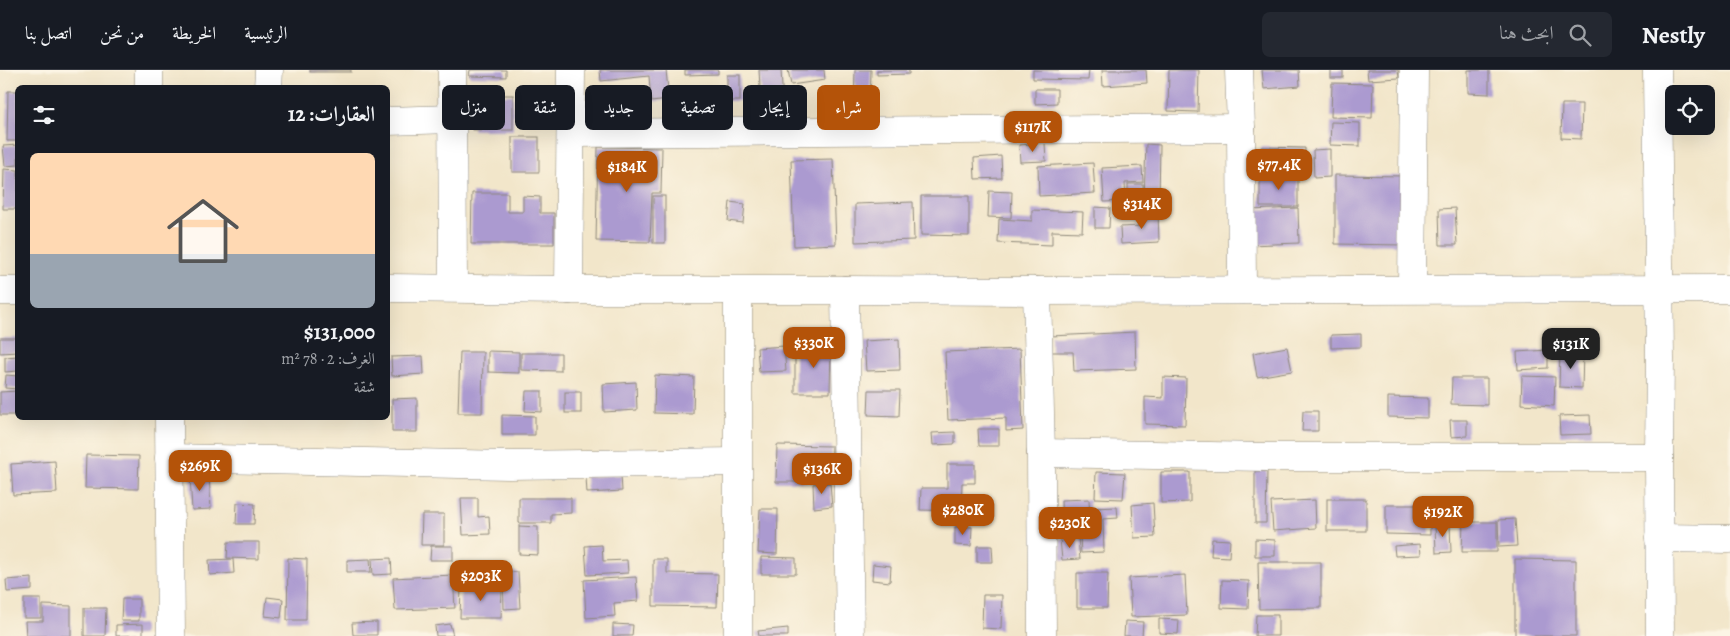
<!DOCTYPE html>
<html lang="ar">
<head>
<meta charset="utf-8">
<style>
	body { margin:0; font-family:Alegreya,Amiri,serif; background:#242831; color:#f1f3f6; direction:rtl; height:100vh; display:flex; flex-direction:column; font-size:19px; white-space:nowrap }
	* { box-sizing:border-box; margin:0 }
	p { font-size:16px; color:#9ea1a6 }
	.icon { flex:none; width:28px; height:28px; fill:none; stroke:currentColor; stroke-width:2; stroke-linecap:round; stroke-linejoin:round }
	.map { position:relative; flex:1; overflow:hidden; direction:ltr }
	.sheet { position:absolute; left:15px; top:15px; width:375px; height:335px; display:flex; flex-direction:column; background:#171b24; border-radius:8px; box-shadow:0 5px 20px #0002; direction:rtl }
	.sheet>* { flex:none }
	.banner { position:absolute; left:405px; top:15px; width:475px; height:45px; direction:rtl; display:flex; gap:10px }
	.tools { position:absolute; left:1665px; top:15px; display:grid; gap:10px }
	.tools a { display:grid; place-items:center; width:50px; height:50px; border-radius:8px; background:#171b24; box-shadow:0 5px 20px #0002; font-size:25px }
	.price { position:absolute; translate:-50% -42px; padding:0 11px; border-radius:10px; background:#b45309; color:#fff; font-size:16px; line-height:32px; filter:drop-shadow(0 1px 2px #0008) }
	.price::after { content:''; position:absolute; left:50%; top:30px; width:15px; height:11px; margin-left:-8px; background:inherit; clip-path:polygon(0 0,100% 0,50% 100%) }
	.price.selected { background:#222; color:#fff }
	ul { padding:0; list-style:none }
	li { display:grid; align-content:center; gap:10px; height:265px; padding:0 15px }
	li+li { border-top:1px solid #363941 }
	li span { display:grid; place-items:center; height:155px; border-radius:8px; color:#555 }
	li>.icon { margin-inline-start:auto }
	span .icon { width:90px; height:90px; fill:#fffc; stroke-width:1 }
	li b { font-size:21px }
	h2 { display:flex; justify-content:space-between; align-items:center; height:60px; padding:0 15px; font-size:21px }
	.chip { padding:0 18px; border-radius:8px; background:#171b24; box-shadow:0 5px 20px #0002; font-size:18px; line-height:45px }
	.chip.selected { background:#b45309; color:#fff }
	header { display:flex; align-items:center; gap:30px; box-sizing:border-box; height:70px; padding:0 25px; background:#171b24; border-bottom:1px solid #363941 }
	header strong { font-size:24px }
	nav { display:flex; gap:28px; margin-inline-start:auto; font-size:18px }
	.search { width:350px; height:45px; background:#242831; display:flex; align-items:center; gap:12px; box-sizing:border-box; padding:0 18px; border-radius:8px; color:#9ea1a6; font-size:19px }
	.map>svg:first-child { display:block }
	.building { fill:#ab9ad0 }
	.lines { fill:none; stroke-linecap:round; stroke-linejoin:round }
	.street-casing { stroke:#8e887a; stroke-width:29 }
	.secondary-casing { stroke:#8e887a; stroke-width:29 }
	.highway-casing { stroke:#8e887a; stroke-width:29 }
	.street { stroke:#fff; stroke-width:28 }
	.secondary { stroke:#fff; stroke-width:28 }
	.highway { stroke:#fff; stroke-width:28 }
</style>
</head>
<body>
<header>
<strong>Nestly</strong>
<div class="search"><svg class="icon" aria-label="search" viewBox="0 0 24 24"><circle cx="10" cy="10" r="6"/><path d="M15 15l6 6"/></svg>ابحث هنا</div>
<nav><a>الرئيسية</a><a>الخريطة</a><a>من نحن</a><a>اتصل بنا</a></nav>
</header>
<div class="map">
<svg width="1730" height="566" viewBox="0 0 1730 566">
	<rect width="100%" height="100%" fill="#fcf5e5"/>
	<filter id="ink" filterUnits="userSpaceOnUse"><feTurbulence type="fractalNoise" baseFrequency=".02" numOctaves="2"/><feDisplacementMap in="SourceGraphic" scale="10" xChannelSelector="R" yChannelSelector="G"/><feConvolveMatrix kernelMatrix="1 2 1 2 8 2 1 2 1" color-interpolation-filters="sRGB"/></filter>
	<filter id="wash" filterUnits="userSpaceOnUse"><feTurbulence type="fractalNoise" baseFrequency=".0096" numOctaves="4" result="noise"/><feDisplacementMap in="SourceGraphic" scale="20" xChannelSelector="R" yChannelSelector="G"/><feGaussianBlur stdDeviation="1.12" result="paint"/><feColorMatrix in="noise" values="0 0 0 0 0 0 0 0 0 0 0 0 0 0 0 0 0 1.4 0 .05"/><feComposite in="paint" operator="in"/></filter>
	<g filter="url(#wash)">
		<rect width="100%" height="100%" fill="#f2e6ca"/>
		<g id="blocks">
			<!-- building -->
			<g class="building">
				<rect x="310" y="0" width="41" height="2"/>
				<path d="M470,0H506V7L469,6Z"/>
				<path d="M600,0H666L669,30L651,32L649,6L601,11Z"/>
				<path d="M685,0H718V4L685,5Z"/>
				<path d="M759,0H781L783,34L761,35Z"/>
				<path d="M788,0H824L825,10L791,15Z"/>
				<path d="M855,0H871L870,39H854Z"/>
				<path d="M877,0H909V4L877,5Z"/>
				<path d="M1033,0H1089L1088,10L1033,9Z"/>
				<path d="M1102,0H1146L1147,13L1103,16Z"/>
				<path d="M1169,0H1199L1198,42L1168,41Z"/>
				<path d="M1262,0H1299L1300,16L1264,19Z"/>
				<rect x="1331" y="0" width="12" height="8"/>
				<path d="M1367,0H1398L1399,8L1368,10Z"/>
				<path d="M1468,0H1489V24L1468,23Z"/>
				<rect x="727" y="5" width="13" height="26"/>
				<path d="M1332,13L1373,14L1372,48L1331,47Z"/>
				<path d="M1035,19H1057V33L1035,34Z"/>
				<path d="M8,21H18V71H7Z"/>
				<rect x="473" y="25" width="40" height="35"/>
				<path d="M1562,34H1582L1581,69L1561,68Z"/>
				<path d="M1331,52L1360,53V76L1330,75Z"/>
				<rect x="512" y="67" width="27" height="35"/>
				<path d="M1045,73L1046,91L1020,92L1019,75Z"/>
				<path d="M1146,74L1160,75L1159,130L1144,129Z"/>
				<path d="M18,75V95L5,96L3,76Z"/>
				<path d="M598,77L662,78L661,123H652L650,172L596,171Z"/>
				<path d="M1261,77L1305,78V95H1261Z"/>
				<path d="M1330,79V107L1314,108L1313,80Z"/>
				<path d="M1001,86L1002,108L975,109L974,88Z"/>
				<path d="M833,89L836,174L794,176L791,90Z"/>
				<path d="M1093,93L1095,123L1039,126L1038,96Z"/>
				<path d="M1142,96L1143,112L1125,113L1126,131L1104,132L1102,98Z"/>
				<path d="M4,99L18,100V139H3Z"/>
				<path d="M1260,105L1298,106V137H1260Z"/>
				<path d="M1335,105L1405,106V175L1335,174Z"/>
				<rect x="1128" y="114" width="15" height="11"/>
				<path d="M989,121L1012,122L1011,148L988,147Z"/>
				<path d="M472,123H508V142H523V126L540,127V143H554V174H471Z"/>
				<rect x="653" y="126" width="12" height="47"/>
				<path d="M921,126H969V166L921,165Z"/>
				<path d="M730,132L745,134L743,153L728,151Z"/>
				<path d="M913,132L914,170L855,172V134Z"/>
				<path d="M1095,137L1110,138L1109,158H1095Z"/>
				<path d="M1298,138L1299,173L1250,175L1249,140Z"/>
				<path d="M1455,138L1457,175H1440L1439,139Z"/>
				<path d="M1032,140L1083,142L1082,162L1052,161V175L998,173L999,149L1032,151Z"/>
				<path d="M1141,142H1158L1159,172L1121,174L1120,157L1142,156Z"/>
				<path d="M1135,262L1136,299L1074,301L1073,282H1051V266Z"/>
				<path d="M1361,264V277L1331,278V265Z"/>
				<path d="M0,268H18V282L0,283Z"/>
				<path d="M899,269L900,300L866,301L864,271Z"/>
				<path d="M810,270L831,271L830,323H795V284H810Z"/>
				<path d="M784,276L786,301L759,302L757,278Z"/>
				<path d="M1287,277L1292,301L1257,307L1253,283Z"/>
				<path d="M1020,279L1023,360L1006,361V348L948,350L945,282Z"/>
				<path d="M1548,280V298L1518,300L1517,282Z"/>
				<path d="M488,281L519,282V303L488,302Z"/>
				<path d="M460,282H483L482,343H458Z"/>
				<path d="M1560,282L1583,283L1582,318L1559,317Z"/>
				<path d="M521,283H561V301L521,300Z"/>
				<path d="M18,286V301L5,302V287Z"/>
				<path d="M423,286L424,304L392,306L391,287Z"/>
				<path d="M6,305L18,306V319L5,318Z"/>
				<path d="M655,305L694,307L693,344L654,343Z"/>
				<path d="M1522,306L1555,307L1554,336L1521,334Z"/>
				<path d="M1163,307L1186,308L1185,355L1145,354V327L1163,328Z"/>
				<path d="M1452,308H1487V335L1451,334Z"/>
				<path d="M636,312L637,340L604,342L603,314Z"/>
				<path d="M869,320H900L899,346L868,345Z"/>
				<path d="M18,321V345H0V322Z"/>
				<path d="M526,321H542V342L525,341Z"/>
				<rect x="565" y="322" width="16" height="21"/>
				<path d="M1388,327L1428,328V348L1388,347Z"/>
				<path d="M417,328V362H392V329Z"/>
				<path d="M1303,341H1318V361H1302Z"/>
				<path d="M502,345L535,346V365H502Z"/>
				<path d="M1590,345L1591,364L1560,365L1559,346Z"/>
				<path d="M1450,350H1467V366L1451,367Z"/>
				<path d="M978,359H999V376H979Z"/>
				<path d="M955,362V374L933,375L932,363Z"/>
				<path d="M777,375L832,376L831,412H776Z"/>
				<path d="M86,385L139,386L138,419L85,418Z"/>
				<path d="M55,391L57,423L13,425L11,394Z"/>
				<path d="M947,394H975V413H962L961,441L920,440L921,418H947Z"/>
				<path d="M1255,401H1267L1266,453H1255Z"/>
				<path d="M1096,402L1125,403L1123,429L1095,428Z"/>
				<path d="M1161,402H1190V432L1161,433Z"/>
				<path d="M209,405L211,439L192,440L190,406Z"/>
				<path d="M621,405L622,421L587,423L586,407Z"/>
				<path d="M830,413L832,436L814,438L813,414Z"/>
				<path d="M461,428H478V447L489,446L490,464L463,465Z"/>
				<path d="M519,428H571V443L551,444V453H519Z"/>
				<path d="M1089,429L1090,450L1093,449V438L1117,437L1118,448L1103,449L1104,482L1081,483L1080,466H1062L1061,430Z"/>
				<rect x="1327" y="429" width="39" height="32"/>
				<path d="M1315,430L1316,458L1273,461L1271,432Z"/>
				<path d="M237,433L255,434L254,454H236Z"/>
				<path d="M1153,433L1155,467L1134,468L1132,435Z"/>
				<path d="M1386,435H1430V465L1386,464Z"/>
				<path d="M760,439H778L777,484L758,483Z"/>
				<path d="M422,444H444V475H421Z"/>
				<path d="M1515,449L1517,476L1499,477L1498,450Z"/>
				<path d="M1463,452H1497V482H1462Z"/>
				<path d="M1435,454H1450L1451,482L1436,483Z"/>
				<path d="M519,456L538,457V485L519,484Z"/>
				<path d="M955,457H972L971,476L955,475Z"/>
				<path d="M1078,468L1080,489L1062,490L1060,469Z"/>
				<path d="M1212,469L1230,470L1229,487L1211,486Z"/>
				<path d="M1255,469L1275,470V486H1255Z"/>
				<path d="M228,472H259V489L227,488Z"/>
				<path d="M1420,474L1421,485L1395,486L1394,476Z"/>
				<path d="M602,475L603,491L627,490L628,503L587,505L585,476Z"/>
				<path d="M431,476H453V490H430Z"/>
				<path d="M977,476H992L993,492H977Z"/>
				<path d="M761,487L796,488V504H761Z"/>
				<path d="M288,488L307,489L306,550H287Z"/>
				<path d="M391,488L392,504L373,505L372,489Z"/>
				<path d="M233,489L234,503L210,505L209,490Z"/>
				<path d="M370,489L371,502H347V490Z"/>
				<path d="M653,489H667V503L718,504L717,537L653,536Z"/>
				<path d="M1515,489L1576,490V566H1515Z"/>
				<path d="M1258,492H1321V538L1259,539Z"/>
				<path d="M873,494L891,496L890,512L872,510Z"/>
				<path d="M518,502L520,538L504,539L503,503Z"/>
				<path d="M1077,503H1108L1107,538H1077Z"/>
				<path d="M453,505L455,538L395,540L393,508Z"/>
				<path d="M1185,505L1187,545L1131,547L1129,508Z"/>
				<path d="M636,507L638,531L614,533L615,546L586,548L584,510Z"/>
				<path d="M32,508V520L7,522L6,510Z"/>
				<path d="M1222,510L1249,511L1248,539L1221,538Z"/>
				<path d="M461,517H502L501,548H460Z"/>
				<path d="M983,525H1002L1001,559L982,558Z"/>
				<path d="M267,527L283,529L281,548L265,546Z"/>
				<rect x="24" y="529" width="17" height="19"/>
				<path d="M122,529H139V551H121Z"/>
				<path d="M43,535L71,536V566H26L25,551H43Z"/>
				<path d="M84,538H106L105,566H84Z"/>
				<path d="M1256,545H1278V566H1255Z"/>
				<path d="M1159,549L1179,550L1178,564L1159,563Z"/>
				<path d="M1125,551L1143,552L1142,566H1124Z"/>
				<path d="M377,552V565H353L352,553Z"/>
				<path d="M143,554V565L116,566V555Z"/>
				<path d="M450,554L453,566H436L435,556Z"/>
				<path d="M613,554L633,555L632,566H613Z"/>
				<path d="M788,558V566H759L758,561Z"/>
			</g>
		</g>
	</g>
	<g filter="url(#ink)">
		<use href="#blocks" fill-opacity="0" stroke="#8e887a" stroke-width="1"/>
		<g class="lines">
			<defs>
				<g id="street">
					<path d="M452,0L453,218"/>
					<path d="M1239,0L1241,58L1242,220"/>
					<path d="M149,18V0"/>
					<path d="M268,18L269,0"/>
					<path d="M388,51L452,49"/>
					<path d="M571,63L1241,58"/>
					<path d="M1412,219L1414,0"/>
					<path d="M569,220L571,0"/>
					<path d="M845,220L850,566"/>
					<path d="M738,221V566"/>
					<path d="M1037,221L1041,383L1042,566"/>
					<path d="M169,348L171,566"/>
					<path d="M1041,383L1266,387H1659"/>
					<path d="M169,388L509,395L737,392"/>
					<path d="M1659,468L1730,469"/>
				</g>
				<g id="secondary">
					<path d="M388,218L569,220H845L1037,221L1730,219"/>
					<path d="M0,221H18"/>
				</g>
				<path id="highway" d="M1657,0L1660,290L1659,387L1660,566"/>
			</defs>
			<!-- street casing -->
			<use href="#street" class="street-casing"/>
			<!-- secondary casing -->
			<use href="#secondary" class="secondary-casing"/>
			<!-- highway casing -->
			<use href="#highway" class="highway-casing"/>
			<!-- street -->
			<use href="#street" class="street"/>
			<!-- secondary -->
			<use href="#secondary" class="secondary"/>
			<!-- highway -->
			<use href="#highway" class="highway"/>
		</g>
	</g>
</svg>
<div class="tools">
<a><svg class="icon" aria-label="locate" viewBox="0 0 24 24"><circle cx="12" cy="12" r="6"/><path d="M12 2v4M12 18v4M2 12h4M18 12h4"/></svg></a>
</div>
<b class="price" style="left:1033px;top:83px">$117K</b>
<b class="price" style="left:1279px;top:121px">$77.4K</b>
<b class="price" style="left:627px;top:123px">$184K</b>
<b class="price" style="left:1142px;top:160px">$314K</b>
<b class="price" style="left:814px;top:299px">$330K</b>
<b class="price selected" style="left:1571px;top:300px">$131K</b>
<b class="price" style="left:200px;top:422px">$269K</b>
<b class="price" style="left:822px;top:425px">$136K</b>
<b class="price" style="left:963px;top:466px">$280K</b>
<b class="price" style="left:1443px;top:468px">$192K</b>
<b class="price" style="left:1070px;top:479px">$230K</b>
<b class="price" style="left:481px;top:532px">$203K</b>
<div class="banner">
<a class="chip selected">شراء</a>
<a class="chip">إيجار</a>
<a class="chip">تصفية</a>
<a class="chip">جديد</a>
<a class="chip">شقة</a>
<a class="chip">منزل</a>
</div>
<section class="sheet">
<h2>العقارات: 12<svg class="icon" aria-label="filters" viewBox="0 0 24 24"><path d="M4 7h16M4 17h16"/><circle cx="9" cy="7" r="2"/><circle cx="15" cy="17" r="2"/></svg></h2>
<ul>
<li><span style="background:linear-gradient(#ffd9b3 65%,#9aa5b1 0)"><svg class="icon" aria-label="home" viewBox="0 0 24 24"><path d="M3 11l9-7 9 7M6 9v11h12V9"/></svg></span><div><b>$131,000</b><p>الغرف: 2 · 78 m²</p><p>شقة</p></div></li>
</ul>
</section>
</div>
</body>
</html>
